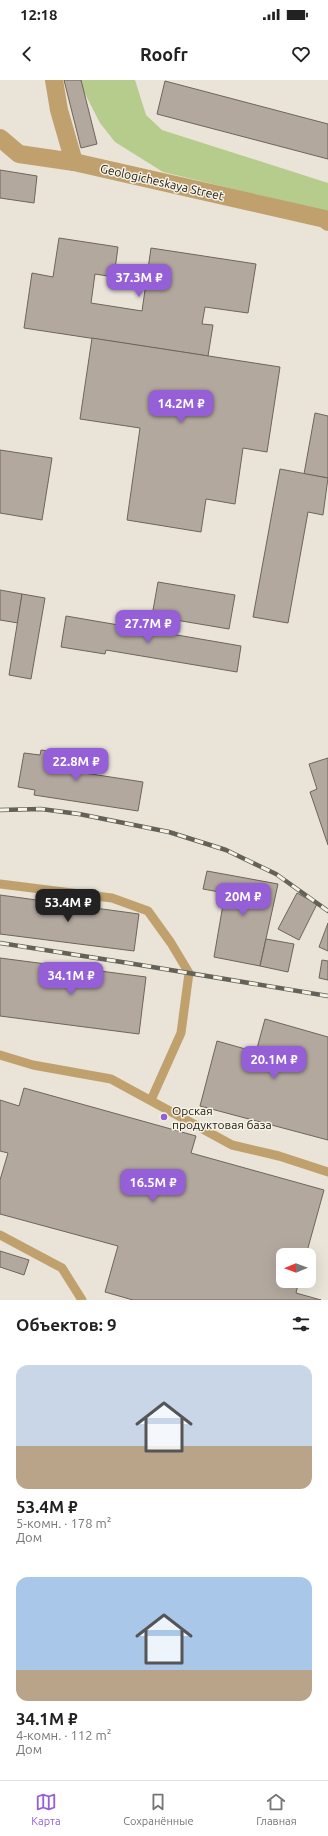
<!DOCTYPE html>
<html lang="ru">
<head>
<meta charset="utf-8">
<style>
	body { margin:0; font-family:Ubuntu,sans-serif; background:#f6f6f6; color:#222; height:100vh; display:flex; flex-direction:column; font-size:15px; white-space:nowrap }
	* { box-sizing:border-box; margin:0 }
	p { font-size:13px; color:#767676 }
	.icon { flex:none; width:22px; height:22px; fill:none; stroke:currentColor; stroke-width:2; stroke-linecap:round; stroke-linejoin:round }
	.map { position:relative; height:1220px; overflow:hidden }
	.details { display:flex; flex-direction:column; background:#fff; flex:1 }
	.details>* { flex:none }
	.needle { width:26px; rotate:269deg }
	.controls { position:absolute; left:276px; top:1168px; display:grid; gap:8px }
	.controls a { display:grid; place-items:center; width:40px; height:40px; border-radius:8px; background:#fff; box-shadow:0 4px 16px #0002; font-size:20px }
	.price { position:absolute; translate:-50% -34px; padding:0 9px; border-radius:8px; background:#955fd8; color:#fff; font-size:13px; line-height:26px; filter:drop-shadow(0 1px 2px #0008) }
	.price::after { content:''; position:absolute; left:50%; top:24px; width:12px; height:9px; margin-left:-6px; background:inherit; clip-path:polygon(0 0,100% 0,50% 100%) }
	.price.current { background:#222; color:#fff }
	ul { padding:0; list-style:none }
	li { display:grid; align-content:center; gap:8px; height:212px; padding:0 16px }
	li span { display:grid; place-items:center; height:124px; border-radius:12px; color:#555 }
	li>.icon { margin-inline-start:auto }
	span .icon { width:72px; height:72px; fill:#fffc; stroke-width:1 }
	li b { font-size:17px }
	h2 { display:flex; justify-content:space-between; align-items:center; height:48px; padding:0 16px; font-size:17px }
	.status { display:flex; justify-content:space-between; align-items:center; height:28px; padding:0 20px; background:#fff; direction:ltr }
	.status svg { height:11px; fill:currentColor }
	header { display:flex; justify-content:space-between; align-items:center; height:52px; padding:0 16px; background:#fff; font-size:18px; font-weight:700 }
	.menu { display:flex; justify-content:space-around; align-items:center; height:56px; border-top:1px solid #e0e0e0; background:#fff; font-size:11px; color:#767676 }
	.menu a { display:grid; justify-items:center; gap:2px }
	.menu .current { color:#955fd8 }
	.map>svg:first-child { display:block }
	.green { fill:#b5cc8c }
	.building { fill:#b3a89e; stroke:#6e645b }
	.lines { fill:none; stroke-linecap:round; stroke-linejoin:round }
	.service { stroke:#c0a16d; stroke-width:9 }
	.minor { stroke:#c0a16d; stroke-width:18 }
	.rail-casing { stroke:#636159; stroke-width:4.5 }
	.rail { stroke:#f6f2e4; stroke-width:3; stroke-dasharray:9; stroke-linecap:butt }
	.poi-dot { fill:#955fd8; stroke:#f6f2e4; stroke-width:1.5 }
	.labels { text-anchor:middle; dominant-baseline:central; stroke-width:3; stroke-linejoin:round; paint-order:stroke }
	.street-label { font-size:12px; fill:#21201b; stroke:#f6f2e4 }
	.poi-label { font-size:12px; fill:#21201b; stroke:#f6f2e4; text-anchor:start }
</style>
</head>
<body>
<div class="status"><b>12:18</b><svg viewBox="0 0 49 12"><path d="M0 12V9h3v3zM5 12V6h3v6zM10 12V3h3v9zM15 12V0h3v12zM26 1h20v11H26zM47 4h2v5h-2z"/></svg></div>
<header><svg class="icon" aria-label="back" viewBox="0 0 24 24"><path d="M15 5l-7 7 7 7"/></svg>Roofr<svg class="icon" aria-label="heart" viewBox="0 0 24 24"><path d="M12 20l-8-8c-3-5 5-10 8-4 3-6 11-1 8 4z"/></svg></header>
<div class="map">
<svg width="328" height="1220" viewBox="0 0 328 1220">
	<rect width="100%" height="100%" fill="#e9e4d7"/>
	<!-- green -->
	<path class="green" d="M78,0H135L146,35L162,50L328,103V132L163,92L115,62L100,43Z"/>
	<!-- building -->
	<g class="building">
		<path d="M64,0H81L97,64L81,68Z"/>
		<path d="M165,1L328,44V79L157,34Z"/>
		<path d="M0,90L37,96L34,123L0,118Z"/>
		<path d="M59,158L118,167L114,197L95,194L91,223L142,231L151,168L256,184L248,233L205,227L202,244L213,245L208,276L24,248L32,193L53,197Z"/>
		<path d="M92,258L280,287L267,372L243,368L235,424L206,419L201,452L127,440L140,348L80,339Z"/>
		<path d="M315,333L328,336V398L304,394Z"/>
		<path d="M0,370L52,378L42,440L0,433Z"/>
		<path d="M280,389L328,398L323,435L308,432L288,543L253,537Z"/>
		<path d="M158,502L235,515L229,549L152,536Z"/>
		<path d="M0,510L22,514L18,543L0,540Z"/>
		<path d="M22,514L45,518L31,599L9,595Z"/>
		<path d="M66,536L241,566L237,592L106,570L105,574L61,567Z"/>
		<path d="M41,670L81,676L78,692L143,702L138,731L34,715L35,710L18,707L24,673L40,675Z"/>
		<path d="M328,678V765L310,712L317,709L309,684Z"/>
		<path d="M207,791L278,804L260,886L214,877L225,813L203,809Z"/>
		<path d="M297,813L317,824L299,860L278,849Z"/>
		<path d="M0,815L139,834L134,871L0,854Z"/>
		<path d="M328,843V871L319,867Z"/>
		<path d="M266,859L294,864L288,892L260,886Z"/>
		<path d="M0,878L146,897L139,954L0,936Z"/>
		<path d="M322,880L328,881V900L319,898Z"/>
		<path d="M265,939L328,957V1060L200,1026L217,961L256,972Z"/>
		<path d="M24,1008L196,1056L191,1073L324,1110L306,1175H283V1201H299L296,1213L321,1220H133L105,1212L118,1166L0,1134V1100L8,1073L0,1071V1020L19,1026Z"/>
		<path d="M0,1171L29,1180L24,1195L0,1187Z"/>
	</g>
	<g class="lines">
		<!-- service -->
		<g class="service">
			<path d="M0,804L112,818L148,831L171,863L189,893L181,953L151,1020"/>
			<path d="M0,975L33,985L111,999L232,1065L279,1076L328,1092"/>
			<path d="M0,1155L62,1188L82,1220"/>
		</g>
		<!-- minor -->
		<g class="minor">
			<path d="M54,0L59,30L74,82"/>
			<path d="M0,58L19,74L74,82L325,139L328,142"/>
		</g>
		<defs>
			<g id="rail">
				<path d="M0,730L41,729L79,734L169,752L226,770L276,794L328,831"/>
				<path d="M0,863L128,883L328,916"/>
			</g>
		</defs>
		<!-- rail casing -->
		<use href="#rail" class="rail-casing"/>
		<!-- rail -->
		<use href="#rail" class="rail"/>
	</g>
	<!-- markers -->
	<circle class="poi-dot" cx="164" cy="1037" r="4"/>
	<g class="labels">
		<!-- street labels -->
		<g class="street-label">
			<text transform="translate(162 102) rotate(13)">Geologicheskaya Street</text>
		</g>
		<!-- poi labels -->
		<g class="poi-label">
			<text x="172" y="1030">Орская<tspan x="172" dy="14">продуктовая база</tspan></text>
		</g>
	</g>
</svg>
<div class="controls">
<a><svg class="needle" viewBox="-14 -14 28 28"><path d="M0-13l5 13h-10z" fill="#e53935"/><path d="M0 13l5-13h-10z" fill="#767676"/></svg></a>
</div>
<b class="price" style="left:139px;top:218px">37.3M ₽</b>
<b class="price" style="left:181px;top:344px">14.2M ₽</b>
<b class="price" style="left:148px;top:564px">27.7M ₽</b>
<b class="price" style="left:76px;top:702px">22.8M ₽</b>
<b class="price" style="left:243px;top:837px">20M ₽</b>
<b class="price current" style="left:68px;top:843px">53.4M ₽</b>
<b class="price" style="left:71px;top:916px">34.1M ₽</b>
<b class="price" style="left:274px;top:1000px">20.1M ₽</b>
<b class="price" style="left:153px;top:1123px">16.5M ₽</b>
</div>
<section class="details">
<h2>Объектов: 9<svg class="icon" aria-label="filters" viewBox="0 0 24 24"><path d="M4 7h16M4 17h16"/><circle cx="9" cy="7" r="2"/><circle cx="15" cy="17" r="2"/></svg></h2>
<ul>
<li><span style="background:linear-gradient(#c9d6e8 65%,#b9a48a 0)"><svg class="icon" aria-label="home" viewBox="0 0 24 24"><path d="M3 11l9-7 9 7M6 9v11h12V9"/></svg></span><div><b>53.4M ₽</b><p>5-комн. · 178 m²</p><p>Дом</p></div></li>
<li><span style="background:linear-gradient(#a9c7e8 75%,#b9a48a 0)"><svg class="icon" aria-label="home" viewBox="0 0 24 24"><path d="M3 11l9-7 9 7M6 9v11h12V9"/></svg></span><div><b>34.1M ₽</b><p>4-комн. · 112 m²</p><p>Дом</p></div></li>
</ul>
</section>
<nav class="menu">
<a class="current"><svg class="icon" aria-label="map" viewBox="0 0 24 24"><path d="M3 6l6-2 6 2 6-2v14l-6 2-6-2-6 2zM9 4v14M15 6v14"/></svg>Карта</a>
<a><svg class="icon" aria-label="saved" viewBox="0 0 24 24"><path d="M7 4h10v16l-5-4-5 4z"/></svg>Сохранённые</a>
<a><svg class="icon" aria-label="home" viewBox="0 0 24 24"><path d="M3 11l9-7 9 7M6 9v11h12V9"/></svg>Главная</a>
</nav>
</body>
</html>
